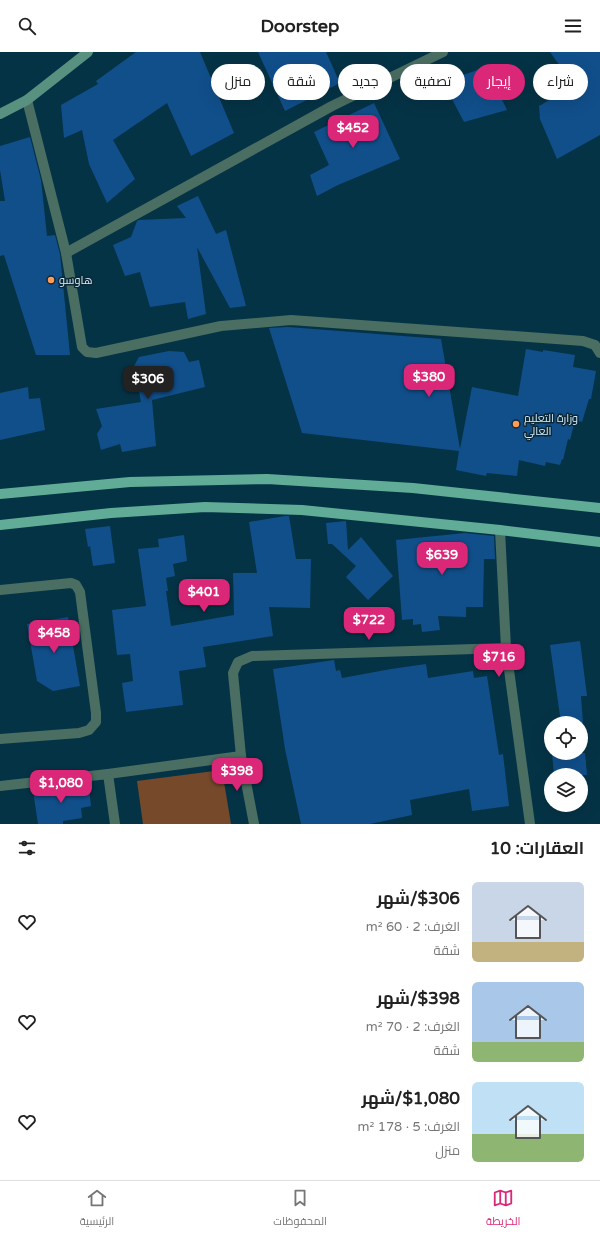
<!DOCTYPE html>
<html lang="ar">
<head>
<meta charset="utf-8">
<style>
	body { margin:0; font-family:"Varela Round",Cairo,sans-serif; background:#f6f6f6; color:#222; direction:rtl; height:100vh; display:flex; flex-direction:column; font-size:15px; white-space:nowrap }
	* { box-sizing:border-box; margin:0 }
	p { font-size:13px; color:#767676 }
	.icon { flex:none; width:22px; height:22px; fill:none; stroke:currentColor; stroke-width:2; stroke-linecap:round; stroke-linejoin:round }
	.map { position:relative; height:772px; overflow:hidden; direction:ltr }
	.side { display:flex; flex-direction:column; background:#fff; flex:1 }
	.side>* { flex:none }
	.guide { position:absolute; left:12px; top:12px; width:576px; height:36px; direction:rtl; display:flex; gap:8px }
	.controls { position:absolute; left:544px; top:664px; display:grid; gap:8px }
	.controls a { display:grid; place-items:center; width:44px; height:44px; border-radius:50%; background:#fff; box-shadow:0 4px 16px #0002; font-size:20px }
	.price { position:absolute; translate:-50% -34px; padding:0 9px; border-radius:8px; background:#db2777; color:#fff; font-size:13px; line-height:26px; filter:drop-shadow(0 1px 2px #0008) }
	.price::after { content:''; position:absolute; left:50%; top:24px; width:12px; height:9px; margin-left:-6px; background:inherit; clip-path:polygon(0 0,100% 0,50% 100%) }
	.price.selected { background:#222; color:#fff }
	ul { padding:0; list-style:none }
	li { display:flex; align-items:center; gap:12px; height:100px; padding:0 16px }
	li span { display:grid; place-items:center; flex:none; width:112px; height:80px; border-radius:6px; color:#555 }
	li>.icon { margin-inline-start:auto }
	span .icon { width:48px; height:48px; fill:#fffc; stroke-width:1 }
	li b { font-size:17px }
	h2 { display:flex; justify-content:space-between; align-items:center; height:48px; padding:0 16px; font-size:17px }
	.tag { padding:0 14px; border-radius:18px; background:#fff; box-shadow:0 4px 16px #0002; font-size:14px; line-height:36px }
	.tag.selected { background:#db2777; color:#fff }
	header { display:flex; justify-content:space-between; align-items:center; height:52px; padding:0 16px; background:#fff; font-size:18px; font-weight:700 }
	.dock { display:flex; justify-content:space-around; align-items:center; height:56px; border-top:1px solid #e0e0e0; background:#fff; font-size:11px; color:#767676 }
	.dock a { display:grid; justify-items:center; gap:2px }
	.dock .selected { color:#db2777 }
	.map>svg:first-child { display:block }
	.green { fill:#77492b }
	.building { fill:#114f8b }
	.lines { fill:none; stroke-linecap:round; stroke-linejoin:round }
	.lane { stroke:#4b6e62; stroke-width:10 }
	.street { stroke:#4b6e62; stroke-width:10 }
	.secondary { stroke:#589180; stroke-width:10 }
	.primary { stroke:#61ac96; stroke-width:10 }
	.poi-dot { fill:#fe9b59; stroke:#0e2734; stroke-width:1.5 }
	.labels { text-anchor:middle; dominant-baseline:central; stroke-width:3; stroke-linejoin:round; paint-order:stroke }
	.poi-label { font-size:11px; fill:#d0edfe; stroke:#0e2734; text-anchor:start }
</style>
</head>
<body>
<header><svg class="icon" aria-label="menu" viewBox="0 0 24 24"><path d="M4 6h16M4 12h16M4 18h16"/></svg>Doorstep<svg class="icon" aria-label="search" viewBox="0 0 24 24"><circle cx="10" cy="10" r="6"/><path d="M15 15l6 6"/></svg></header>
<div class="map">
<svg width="600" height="772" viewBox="0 0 600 772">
	<rect width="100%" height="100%" fill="#053346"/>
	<!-- green -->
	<path class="green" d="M222,718L231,772H143L137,729Z"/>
	<!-- building -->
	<g class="building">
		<path d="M136,0H200L234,81L191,104L167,51L113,88L135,127L107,151L89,112L82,78L64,86L61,53L98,32L96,29Z"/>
		<path d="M258,0H326L340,31L285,59Z"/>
		<path d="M550,0H600V83L557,107L540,67L539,54L564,40L560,35L572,31Z"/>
		<path d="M486,15L507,58L464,70L443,30Z"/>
		<path d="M374,51L400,107L338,133L317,144L310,123L329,113L314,80Z"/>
		<path d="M30,85L41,128L47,184L55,183L60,202L70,303H36L4,203L0,204V149H5L0,118V94Z"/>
		<path d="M198,144L216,182L226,178L246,254L230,256L197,195L206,262L188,267L185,250L150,255L140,220L125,224L113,193L131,185L137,169L139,168L186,166L177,154Z"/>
		<path d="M288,275L441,287L460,397L472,335L518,344L526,297L543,300V298L575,303L573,315L596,319L591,347H589L582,370L575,368L570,388L568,387L563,408L562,407L560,413L546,410L545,414L519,408L517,424L487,421L486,424L456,418L459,399L302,381L269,276Z"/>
		<path d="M169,299L184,300L189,310L199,308L205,335L152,348L156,394L122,400L120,392L101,398L97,382L102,374L96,357L141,350L134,314L139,305Z"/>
		<path d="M28,335L29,347L40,346L45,378L0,388V341Z"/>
		<path d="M285,464H289L296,507H311L310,556L269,555L273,584L203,595L206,615L179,619L183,653L126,660L122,631L133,629L130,602L117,603L112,558L146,554L138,497L159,495L158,487L184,483L187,509L173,512L175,524L166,526L168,539H166L171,574L234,563L233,521H257L249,470Z"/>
		<path d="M346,469L348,498L361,485L393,524L368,548L346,525L356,514L332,492H328L326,471Z"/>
		<path d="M110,474L115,511L93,514L90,494L88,495L85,477Z"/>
		<path d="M465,481L494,484L495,507H484L483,555H466V565L438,564L440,578L422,580L421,572L413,573V567L402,568L396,488Z"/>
		<path d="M68,565L80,634L53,639L37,629L27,572Z"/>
		<path d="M580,589L587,644H581L583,671H561L550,593Z"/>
		<path d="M334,608L336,619L340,618L342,626L391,617L426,612L428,626L473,619L474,626L487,624L499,703L503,702L509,754L472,759L469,737L410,748L412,763L370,772H301L285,697L273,617Z"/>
		<path d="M552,701H585L587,723H554Z"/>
		<path d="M78,732V737L89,736L91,754L81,756L82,766L63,769V772H38L33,739Z"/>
	</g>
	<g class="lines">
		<!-- lane -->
		<path class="lane" d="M0,538L71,531L76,533L80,540L96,661V670L89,678L79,681L0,687"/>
		<!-- street -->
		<g class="street">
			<path d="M27,48L66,201L82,295L87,300L96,301L221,274L291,268L583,289L595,293L600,301"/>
			<path d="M66,201L332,54L443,0"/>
			<path d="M500,478L506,596L530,772"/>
			<path d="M108,722L241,704"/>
			<path d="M0,734L108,722L115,772"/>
			<path d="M254,772L241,704L233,621L238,610L252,604L506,596"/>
		</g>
		<!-- secondary -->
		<path class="secondary" d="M0,62L27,48L88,0"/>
		<!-- primary -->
		<g class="primary">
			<path d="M0,442L130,430L267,427L413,436L600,456"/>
			<path d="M0,473L111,461L205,455L302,458L500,478L600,490"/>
		</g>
	</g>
	<!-- markers -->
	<g class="poi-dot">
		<circle cx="51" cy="228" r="4"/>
		<circle cx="516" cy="372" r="4"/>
	</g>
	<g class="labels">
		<!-- poi labels -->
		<g class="poi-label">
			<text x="59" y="228">هاوسو</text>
			<text x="524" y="366">وزارة التعليم<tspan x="524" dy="13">العالي</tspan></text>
		</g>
	</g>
</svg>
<div class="controls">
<a><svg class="icon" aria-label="locate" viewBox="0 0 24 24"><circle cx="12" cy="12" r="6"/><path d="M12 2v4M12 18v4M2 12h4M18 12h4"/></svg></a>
<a><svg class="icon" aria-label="layers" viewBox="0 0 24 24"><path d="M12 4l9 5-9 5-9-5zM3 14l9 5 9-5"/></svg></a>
</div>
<b class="price" style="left:353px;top:97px">$452</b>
<b class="price" style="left:429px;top:346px">$380</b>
<b class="price selected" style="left:148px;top:348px">$306</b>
<b class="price" style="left:442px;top:524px">$639</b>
<b class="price" style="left:204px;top:561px">$401</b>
<b class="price" style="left:369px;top:589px">$722</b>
<b class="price" style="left:54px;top:602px">$458</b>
<b class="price" style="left:499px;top:626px">$716</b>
<b class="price" style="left:237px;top:740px">$398</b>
<b class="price" style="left:61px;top:752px">$1,080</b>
<div class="guide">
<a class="tag">شراء</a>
<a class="tag selected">إيجار</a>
<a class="tag">تصفية</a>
<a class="tag">جديد</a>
<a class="tag">شقة</a>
<a class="tag">منزل</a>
</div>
</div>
<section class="side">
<h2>العقارات: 10<svg class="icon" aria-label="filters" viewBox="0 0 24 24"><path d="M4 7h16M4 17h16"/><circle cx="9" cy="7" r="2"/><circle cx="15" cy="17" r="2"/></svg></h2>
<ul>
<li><span style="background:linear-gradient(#c9d6e8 75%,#c2b280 0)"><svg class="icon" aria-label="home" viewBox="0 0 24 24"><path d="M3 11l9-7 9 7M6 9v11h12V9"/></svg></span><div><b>$306/شهر</b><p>الغرف: 2 · 60 m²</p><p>شقة</p></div><svg class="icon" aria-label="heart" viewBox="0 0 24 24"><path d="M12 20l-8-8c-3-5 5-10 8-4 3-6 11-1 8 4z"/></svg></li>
<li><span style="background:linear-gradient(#a9c7e8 75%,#8fb573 0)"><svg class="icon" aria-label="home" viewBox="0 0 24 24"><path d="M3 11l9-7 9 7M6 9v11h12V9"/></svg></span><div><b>$398/شهر</b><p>الغرف: 2 · 70 m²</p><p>شقة</p></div><svg class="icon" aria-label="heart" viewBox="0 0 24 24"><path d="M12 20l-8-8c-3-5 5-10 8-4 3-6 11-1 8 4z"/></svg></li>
<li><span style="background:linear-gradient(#bfe0f5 65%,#8fb573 0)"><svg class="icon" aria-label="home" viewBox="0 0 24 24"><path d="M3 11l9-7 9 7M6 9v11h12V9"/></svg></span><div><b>$1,080/شهر</b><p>الغرف: 5 · 178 m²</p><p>منزل</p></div><svg class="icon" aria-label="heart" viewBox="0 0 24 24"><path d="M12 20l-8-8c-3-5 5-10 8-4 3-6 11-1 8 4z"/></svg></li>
</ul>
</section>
<nav class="dock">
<a class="selected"><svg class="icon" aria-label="map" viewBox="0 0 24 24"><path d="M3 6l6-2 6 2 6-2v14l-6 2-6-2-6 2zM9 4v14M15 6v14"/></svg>الخريطة</a>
<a><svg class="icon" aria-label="saved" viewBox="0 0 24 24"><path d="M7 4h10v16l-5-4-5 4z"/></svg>المحفوظات</a>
<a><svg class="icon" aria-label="home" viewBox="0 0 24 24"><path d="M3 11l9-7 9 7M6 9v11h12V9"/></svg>الرئيسية</a>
</nav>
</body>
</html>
